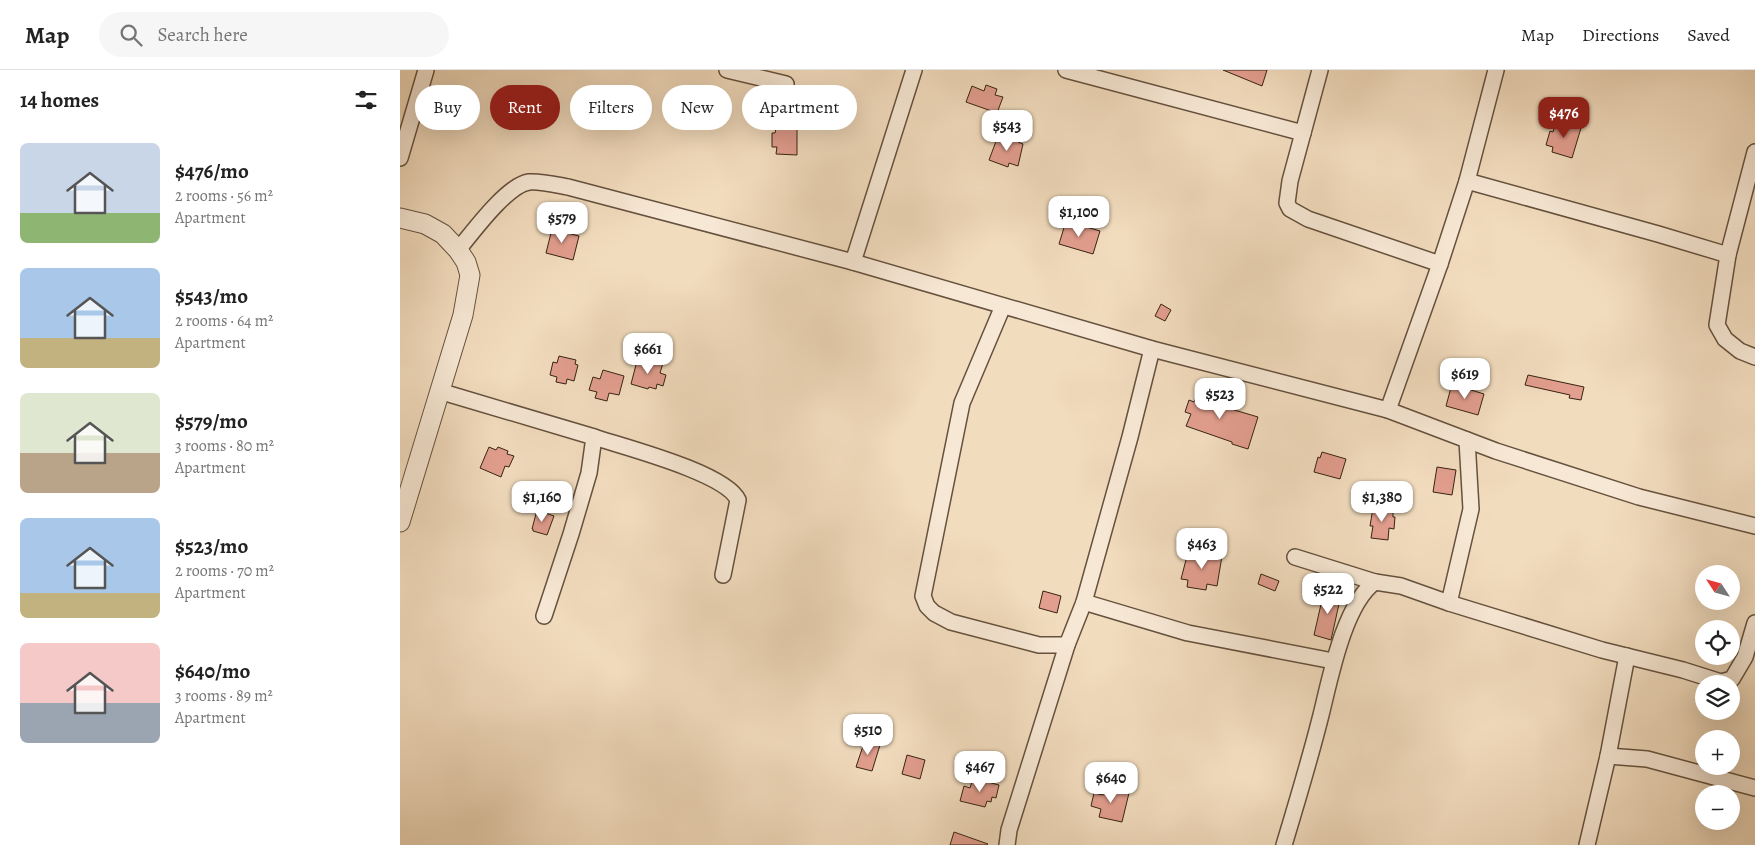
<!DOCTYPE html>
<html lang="en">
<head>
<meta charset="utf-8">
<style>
	body { margin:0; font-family:Alegreya,serif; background:#f6f6f6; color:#222; height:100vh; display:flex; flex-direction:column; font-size:19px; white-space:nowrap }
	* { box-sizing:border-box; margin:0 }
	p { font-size:16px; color:#767676 }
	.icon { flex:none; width:28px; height:28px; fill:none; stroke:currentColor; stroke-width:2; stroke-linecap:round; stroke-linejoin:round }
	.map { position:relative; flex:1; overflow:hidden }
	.drawer { display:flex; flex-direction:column; background:#fff; width:400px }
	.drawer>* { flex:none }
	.banner { position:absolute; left:15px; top:15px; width:475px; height:45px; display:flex; gap:10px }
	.needle { width:32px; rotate:306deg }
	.controls { position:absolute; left:1295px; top:495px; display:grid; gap:10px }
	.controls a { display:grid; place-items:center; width:45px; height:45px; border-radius:50%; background:#fff; box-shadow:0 5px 20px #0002; font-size:25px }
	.price { position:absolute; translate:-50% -42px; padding:0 11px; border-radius:10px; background:#fff; color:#222; font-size:16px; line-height:32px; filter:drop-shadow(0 1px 2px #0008) }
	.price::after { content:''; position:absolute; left:50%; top:30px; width:15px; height:11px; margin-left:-8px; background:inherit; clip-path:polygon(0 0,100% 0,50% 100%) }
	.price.current { background:#8f2418; color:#fff }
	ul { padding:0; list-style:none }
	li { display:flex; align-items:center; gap:15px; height:125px; padding:0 20px }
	li span { display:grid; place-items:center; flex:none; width:140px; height:100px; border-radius:8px; color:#555 }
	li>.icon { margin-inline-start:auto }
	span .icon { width:60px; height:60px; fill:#fffc; stroke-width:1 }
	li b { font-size:21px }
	h2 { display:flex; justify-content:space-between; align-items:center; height:60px; padding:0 20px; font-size:21px }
	.tag { padding:0 18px; border-radius:22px; background:#fff; box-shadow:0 5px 20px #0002; font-size:18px; line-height:45px }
	.tag.current { background:#8f2418; color:#fff }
	header { display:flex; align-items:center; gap:30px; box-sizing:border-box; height:70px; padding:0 25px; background:#fff; border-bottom:1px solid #e0e0e0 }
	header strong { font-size:24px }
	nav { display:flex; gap:28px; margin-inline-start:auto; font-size:18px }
	.search { width:350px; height:45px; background:#f6f6f6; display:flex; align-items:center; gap:12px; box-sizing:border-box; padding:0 18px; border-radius:28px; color:#767676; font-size:19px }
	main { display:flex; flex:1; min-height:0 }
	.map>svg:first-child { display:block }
	.building { fill:#e29e8e; stroke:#362312 }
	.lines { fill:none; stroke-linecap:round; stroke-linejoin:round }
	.minor-casing { stroke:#65513d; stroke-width:18 }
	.tertiary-casing { stroke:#65513d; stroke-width:21 }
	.minor { stroke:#f7e8d5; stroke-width:15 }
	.tertiary { stroke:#f7e8d5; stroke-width:19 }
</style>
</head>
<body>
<header>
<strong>Map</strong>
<div class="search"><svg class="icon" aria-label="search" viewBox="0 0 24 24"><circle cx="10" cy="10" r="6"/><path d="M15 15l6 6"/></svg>Search here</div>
<nav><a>Map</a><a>Directions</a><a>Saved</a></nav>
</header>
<main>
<section class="drawer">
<h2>14 homes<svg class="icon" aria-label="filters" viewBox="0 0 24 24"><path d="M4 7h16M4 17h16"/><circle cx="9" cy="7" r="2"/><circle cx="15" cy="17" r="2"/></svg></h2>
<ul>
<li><span style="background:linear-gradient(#c9d6e8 70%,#8fb573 0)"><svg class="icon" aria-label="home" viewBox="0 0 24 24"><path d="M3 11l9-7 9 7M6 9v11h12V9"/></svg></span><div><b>$476/mo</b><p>2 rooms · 56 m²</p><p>Apartment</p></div></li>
<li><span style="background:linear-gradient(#a9c7e8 70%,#c2b280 0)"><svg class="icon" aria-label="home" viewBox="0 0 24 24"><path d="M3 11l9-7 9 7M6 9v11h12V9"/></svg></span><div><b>$543/mo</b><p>2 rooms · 64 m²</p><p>Apartment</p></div></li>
<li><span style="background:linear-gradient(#dfe7d0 60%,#b9a48a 0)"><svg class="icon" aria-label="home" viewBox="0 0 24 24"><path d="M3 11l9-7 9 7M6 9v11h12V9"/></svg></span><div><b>$579/mo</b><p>3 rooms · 80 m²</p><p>Apartment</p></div></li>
<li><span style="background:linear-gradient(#a9c7e8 75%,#c2b280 0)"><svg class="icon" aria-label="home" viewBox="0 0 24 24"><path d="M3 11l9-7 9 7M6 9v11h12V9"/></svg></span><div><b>$523/mo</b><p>2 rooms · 70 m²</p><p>Apartment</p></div></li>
<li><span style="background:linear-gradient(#f6c9c9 60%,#9aa5b1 0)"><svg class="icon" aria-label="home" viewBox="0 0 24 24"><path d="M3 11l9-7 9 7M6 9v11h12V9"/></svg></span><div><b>$640/mo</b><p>3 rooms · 89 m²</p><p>Apartment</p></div></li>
</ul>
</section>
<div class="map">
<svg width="1355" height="775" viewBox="0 0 1355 775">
	<rect width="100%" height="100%" fill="#f2dcbe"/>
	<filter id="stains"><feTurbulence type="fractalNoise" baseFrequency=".004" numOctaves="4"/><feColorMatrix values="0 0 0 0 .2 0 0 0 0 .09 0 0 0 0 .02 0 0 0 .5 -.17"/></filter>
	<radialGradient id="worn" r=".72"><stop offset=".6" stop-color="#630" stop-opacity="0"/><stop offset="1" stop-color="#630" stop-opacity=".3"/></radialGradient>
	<!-- building -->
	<g class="building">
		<path d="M823,0H867L862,16Z"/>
		<path d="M586,15L597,19L595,25L603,27L597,43L566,32L572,16L584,21Z"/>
		<path d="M1156,51L1181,58L1172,88L1152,82L1153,77L1146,75L1150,61L1153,62Z"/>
		<path d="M376,58L397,59V85L376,84L377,77H372V63H375Z"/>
		<path d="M598,66L607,69L608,66L619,70L618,72L623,74L618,96L609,93L608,97L589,90Z"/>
		<path d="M666,151L700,161L693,184L659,174Z"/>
		<path d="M152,159L179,166L173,190L146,183Z"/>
		<path d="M761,234L771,240L765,251L755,246Z"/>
		<path d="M159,286L176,290L175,294L178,295L174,311L167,309L166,314L156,312L157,307L150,305L153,292L157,293Z"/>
		<path d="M250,290L263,293L260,303L266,305L263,316L257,314L256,319L249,317L248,319L231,314L237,291L249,294Z"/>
		<path d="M203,300L224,306L219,325L209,323L207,331L195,328L197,322L189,320L193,307L200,309Z"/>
		<path d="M1128,305L1184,317L1181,330L1169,328L1170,325L1125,315Z"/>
		<path d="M1052,314L1084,324L1078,345L1046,336Z"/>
		<path d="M799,319L816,325L814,331L822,334L821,336L858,347L848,379L832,374V372L786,356L791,344L785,342L789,330L794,332Z"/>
		<path d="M89,377L96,380L98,377L108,381L107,384L114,386L109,397L105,396L101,407L80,398Z"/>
		<path d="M922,382L946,389L940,409L914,402L918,387L920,388Z"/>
		<path d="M1037,397L1056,400L1052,425L1033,422Z"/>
		<path d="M973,438L993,441V447H995L994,459L989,458L988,470L971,468L973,456H970Z"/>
		<path d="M137,440L154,446L147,465L133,461V459H132Z"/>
		<path d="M796,481L822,486L817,516L807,514L806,520L787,517L788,510L781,509L787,486L794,487Z"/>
		<path d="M861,504L879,511L875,521L858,514Z"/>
		<path d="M643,521L661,526L657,543L639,538Z"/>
		<path d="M924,521L941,525L931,570L914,565Z"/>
		<path d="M465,670L480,675L472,701L456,697Z"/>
		<path d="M507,685L525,690L520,709L502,704Z"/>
		<path d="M573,708L599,715L596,728L592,727L591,732L587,731L585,737L560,731L564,716L570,718Z"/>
		<path d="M704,717L729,723L722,752L699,747L701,739L691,736L694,723L703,725Z"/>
		<path d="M554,762L588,774L587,775H550Z"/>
	</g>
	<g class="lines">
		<defs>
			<g id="minor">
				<path d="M327,0L386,14"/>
				<path d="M666,0L903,63"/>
				<path d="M920,0L890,111L887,133L890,139L908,149L1040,194"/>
				<path d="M1355,82L1328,185L1317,255L1325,269L1340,281L1355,287"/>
				<path d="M0,88L26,0"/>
				<path d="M1067,111L1258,164L1328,185"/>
				<path d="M58,180C72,163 107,115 129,112C139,111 157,115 168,117L453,192L752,279L988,340L1096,381L1239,427L1355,456"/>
				<path d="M453,192L514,0"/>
				<path d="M603,236L562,333L523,526L527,536L534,543L551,552L639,575H667"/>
				<path d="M39,321L194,367L189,403L171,464L144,546"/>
				<path d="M988,340L1040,194L1067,111L1096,0"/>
				<path d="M194,367C224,377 326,403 338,430L323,505"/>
				<path d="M895,487L975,512L1001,516L1049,533L1202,580L1283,600L1321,612L1332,609L1345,587L1355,553"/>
				<path d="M684,532L788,563L933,591"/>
				<path d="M1049,533L1071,439L1067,370"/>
				<path d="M1208,686L1247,689L1355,718"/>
				<path d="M607,775L609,760L667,575L684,532L730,367L752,279"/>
				<path d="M884,775C897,732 910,689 921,645C930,609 944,534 975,512"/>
				<path d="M1187,775L1208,686L1227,586"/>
			</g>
			<path id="tertiary" d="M0,148L25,154L43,164L58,180L66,192L70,205L63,245L0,452"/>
		</defs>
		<!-- minor casing -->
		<use href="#minor" class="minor-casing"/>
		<!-- tertiary casing -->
		<use href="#tertiary" class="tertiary-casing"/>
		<!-- minor -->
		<use href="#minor" class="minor"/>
		<!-- tertiary -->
		<use href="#tertiary" class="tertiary"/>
	</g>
	<rect width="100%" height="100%" filter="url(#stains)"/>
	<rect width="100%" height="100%" fill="url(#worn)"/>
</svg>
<div class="controls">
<a><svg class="needle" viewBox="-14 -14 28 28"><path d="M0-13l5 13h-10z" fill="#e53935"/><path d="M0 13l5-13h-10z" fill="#767676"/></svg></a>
<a><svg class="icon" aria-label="locate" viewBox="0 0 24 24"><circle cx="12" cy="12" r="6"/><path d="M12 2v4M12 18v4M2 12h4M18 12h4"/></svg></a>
<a><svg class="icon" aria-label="layers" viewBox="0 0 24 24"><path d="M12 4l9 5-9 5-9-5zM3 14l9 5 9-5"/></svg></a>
<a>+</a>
<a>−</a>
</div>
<b class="price current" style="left:1164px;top:69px">$476</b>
<b class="price" style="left:607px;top:82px">$543</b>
<b class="price" style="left:679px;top:168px">$1,100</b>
<b class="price" style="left:162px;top:174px">$579</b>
<b class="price" style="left:248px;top:305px">$661</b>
<b class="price" style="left:1065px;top:330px">$619</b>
<b class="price" style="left:820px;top:350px">$523</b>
<b class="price" style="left:142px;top:453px">$1,160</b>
<b class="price" style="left:982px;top:453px">$1,380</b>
<b class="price" style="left:802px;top:500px">$463</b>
<b class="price" style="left:928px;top:545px">$522</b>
<b class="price" style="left:468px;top:686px">$510</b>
<b class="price" style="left:580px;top:723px">$467</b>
<b class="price" style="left:711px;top:734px">$640</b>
<div class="banner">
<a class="tag">Buy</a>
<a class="tag current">Rent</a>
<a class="tag">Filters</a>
<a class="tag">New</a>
<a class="tag">Apartment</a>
</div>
</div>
</main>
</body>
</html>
